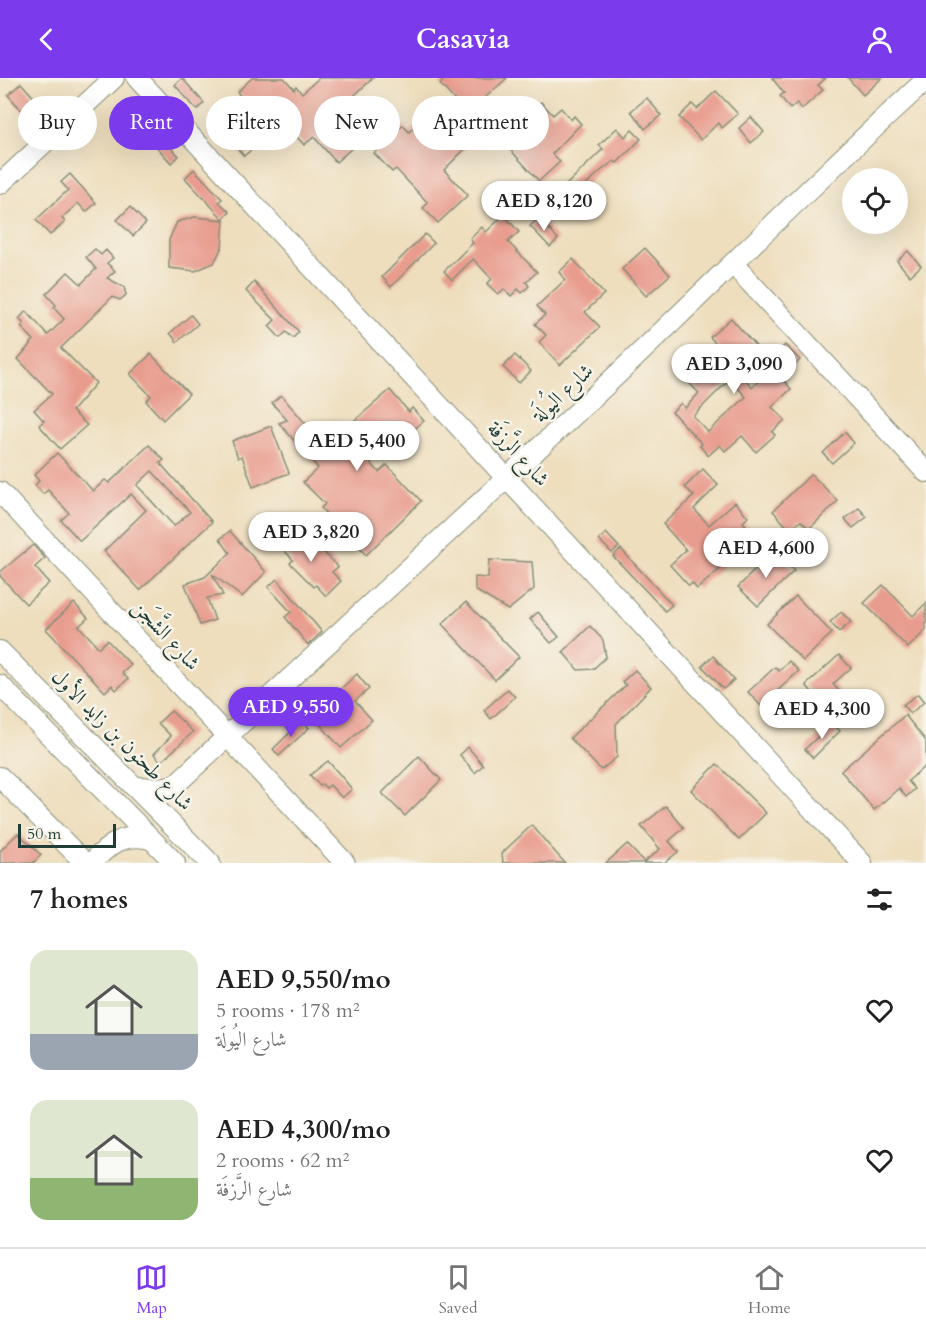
<!DOCTYPE html>
<html lang="en">
<head>
<meta charset="utf-8">
<style>
	body { margin:0; font-family:Cardo,Amiri,serif; background:#f6f6f6; color:#222; height:100vh; display:flex; flex-direction:column; font-size:22px; white-space:nowrap }
	* { box-sizing:border-box; margin:0 }
	p { font-size:20px; color:#767676 }
	.icon { flex:none; width:33px; height:33px; fill:none; stroke:currentColor; stroke-width:2; stroke-linecap:round; stroke-linejoin:round }
	.map { position:relative; height:785px; overflow:hidden }
	.details { display:flex; flex-direction:column; background:#fff; flex:1 }
	.details>* { flex:none }
	.guide { position:absolute; left:18px; top:18px; width:600px; height:54px; display:flex; gap:12px }
	.fabs { position:absolute; left:842px; top:90px; display:grid; gap:12px }
	.fabs a { display:grid; place-items:center; width:66px; height:66px; border-radius:50%; background:#fff; box-shadow:0 6px 24px #0002; font-size:30px }
	.scale { position:absolute; left:18px; bottom:15px; width:98px; box-sizing:border-box; padding-left:6px; border:3px solid #1f3d34; border-top:0; font-size:16px; line-height:21px; white-space:nowrap; color:#1f3d34; -webkit-text-stroke:4px #f7f3e8; paint-order:stroke }
	.price { position:absolute; translate:-50% -51px; padding:0 14px; border-radius:21px; background:#fff; color:#222; font-size:20px; line-height:39px; filter:drop-shadow(0 2px 3px #0008) }
	.price::after { content:''; position:absolute; left:50%; top:36px; width:18px; height:14px; margin-left:-9px; background:inherit; clip-path:polygon(0 0,100% 0,50% 100%) }
	.price.selected { background:#7c3aed; color:#fff }
	ul { padding:0; list-style:none }
	li { display:flex; align-items:center; gap:18px; height:150px; padding:0 30px }
	li span { display:grid; place-items:center; flex:none; width:168px; height:120px; border-radius:18px; color:#555 }
	li>.icon { margin-inline-start:auto }
	span .icon { width:72px; height:72px; fill:#fffc; stroke-width:1 }
	li b { font-size:26px }
	h2 { display:flex; justify-content:space-between; align-items:center; height:72px; padding:0 30px; font-size:26px }
	.pill { padding:0 21px; border-radius:27px; background:#fff; box-shadow:0 6px 24px #0002; font-size:21px; line-height:54px }
	.pill.selected { background:#7c3aed; color:#fff }
	header { display:flex; justify-content:space-between; align-items:center; height:78px; padding:0 30px; background:#7c3aed; color:#fff; font-size:27px; font-weight:700 }
	.tab-bar { display:flex; justify-content:space-around; align-items:center; height:84px; border-top:2px solid #e0e0e0; background:#fff; font-size:16px; color:#767676 }
	.tab-bar a { display:grid; justify-items:center; gap:3px }
	.tab-bar .selected { color:#7c3aed }
	.map>svg:first-child { display:block }
	.building { fill:#e89c8e; fill-rule:evenodd }
	.lines { fill:none; stroke-linecap:round; stroke-linejoin:round }
	.minor-casing { stroke:#868e78; stroke-width:22 }
	.minor { stroke:#fff; stroke-width:20 }
	.labels { text-anchor:middle; dominant-baseline:central; stroke-width:5; stroke-linejoin:round; paint-order:stroke }
	.street-label { font-size:21px; fill:#1f3d34; stroke:#f7f3e8 }
</style>
</head>
<body>
<header><svg class="icon" aria-label="back" viewBox="0 0 24 24"><path d="M15 5l-7 7 7 7"/></svg>Casavia<svg class="icon" aria-label="person" viewBox="0 0 24 24"><circle cx="12" cy="8" r="4"/><path d="M4 21q1-7 8-7t8 7"/></svg></header>
<div class="map">
<svg width="926" height="785" viewBox="0 0 926 785">
	<rect width="100%" height="100%" fill="#f7f3e8"/>
	<filter id="ink" filterUnits="userSpaceOnUse"><feTurbulence type="fractalNoise" baseFrequency=".0167" numOctaves="2"/><feDisplacementMap in="SourceGraphic" scale="12" xChannelSelector="R" yChannelSelector="G"/><feConvolveMatrix kernelMatrix="1 2 1 2 8 2 1 2 1" color-interpolation-filters="sRGB"/></filter>
	<filter id="wash" filterUnits="userSpaceOnUse"><feTurbulence type="fractalNoise" baseFrequency=".008" numOctaves="4" result="noise"/><feDisplacementMap in="SourceGraphic" scale="24" xChannelSelector="R" yChannelSelector="G"/><feGaussianBlur stdDeviation="1.35" result="paint"/><feColorMatrix in="noise" values="0 0 0 0 0 0 0 0 0 0 0 0 0 0 0 0 0 1.4 0 .05"/><feComposite in="paint" operator="in"/></filter>
	<g filter="url(#wash)">
		<rect width="100%" height="100%" fill="#eedebd"/>
		<g id="blocks">
			<!-- building -->
			<g class="building">
				<path d="M182,0L204,25L197,32L175,7Z"/>
				<path d="M252,0H284L294,11L296,8L302,15L319,0H373L343,28L368,56L336,84L314,59L304,67L284,44L244,78L236,69L269,41L249,20L246,24L237,14Z"/>
				<path d="M446,0H507L467,36L440,6Z"/>
				<path d="M772,0H826L818,7L823,12L802,31L797,25L790,31L780,18L784,15Z"/>
				<path d="M848,0H882L863,17Z"/>
				<path d="M21,5L37,23L24,35L8,17Z"/>
				<path d="M716,13L738,36L722,50L718,45L701,62L679,39L692,26L697,31Z"/>
				<path d="M647,20L661,37L645,51L631,33Z"/>
				<path d="M541,24L553,37L561,30L571,42L574,38L581,46L552,76L560,84L539,103L492,52L512,34L520,42Z"/>
				<path d="M429,36L466,70L444,92L468,117L438,145L423,130L428,125L396,91L392,94L374,75L403,47L409,54Z"/>
				<path d="M751,39L764,54L751,65L739,50Z"/>
				<path d="M617,50L625,59L632,52L641,61L617,85L614,83L602,92L575,117L566,107L603,71L599,67Z"/>
				<path d="M164,63L179,78L171,85L157,69Z"/>
				<path d="M194,91L222,121L219,124L230,134L223,141L185,100Z"/>
				<path d="M70,96L96,125L86,134L78,125L62,140L65,144L50,157L36,142L68,112L61,104Z"/>
				<path d="M130,129L146,145L133,158L117,142Z"/>
				<path d="M504,137L519,154L508,164L537,194L526,204L529,208L522,215L518,211L511,218L504,211L498,216L487,206L492,201L473,181L452,202L444,193L473,165L470,161L482,149L486,154Z"/>
				<path d="M195,139L224,142L222,169L214,185L195,193L169,190V162L177,144Z"/>
				<path d="M539,140L558,161L550,169L530,148Z"/>
				<path d="M425,156L434,165L391,209L382,199Z"/>
				<path d="M645,170L670,197L646,218L622,191Z"/>
				<path d="M95,171L101,177L106,172L113,180L107,185L115,193L107,200L124,209L126,217L120,222L112,219L61,270L96,305L72,333L87,347L60,371L39,347L44,343L34,332L52,316L18,281L34,262L21,249L24,246L19,241L26,233L48,257L64,241L54,230L56,227L46,216L68,194L81,206L96,191L86,179Z"/>
				<path d="M908,173L921,188L910,198L897,183Z"/>
				<path d="M573,181L604,216L585,234L600,249L560,287L539,264L546,257L535,246L545,237L537,228L565,202L559,194Z"/>
				<path d="M254,204L299,254L293,260L286,254L280,260L269,248L275,242L246,213Z"/>
				<path d="M191,237L198,246L177,264L170,255Z"/>
				<path d="M731,240L760,273L737,292L752,309L782,282L776,276L785,267L800,282L782,300L791,311L772,329L785,342L772,354L775,357L756,374L742,358L725,373L720,367L708,378L700,368L702,366L672,334L681,325L685,330L699,315L675,291L688,278L705,296L726,277L710,259ZM730,301L746,319L708,354L693,338Z"/>
				<path d="M151,276L189,316L163,342L146,323L151,318L130,296Z"/>
				<path d="M515,277L531,293L519,305L503,289Z"/>
				<path d="M390,312L409,334L412,330L424,343L393,369L376,351L356,369L379,394L387,387L421,423L366,477L355,465L348,472L323,446L330,440L321,430L325,426L303,404L318,390L279,345L287,342L272,325L281,317L318,360L332,346L340,355Z"/>
				<path d="M271,348L289,395L253,409L242,378L238,380L232,363Z"/>
				<path d="M845,354L854,365L832,385L823,375Z"/>
				<path d="M149,367L164,382L160,385L212,444L140,512L104,473L146,432L131,416L80,463L61,442L69,435L48,412L43,416L35,407L39,403L34,397L57,375L93,413L105,402L109,405ZM152,393L190,434L174,448L137,407Z"/>
				<path d="M703,391L718,407L694,431L709,447L735,424L748,439L743,444L752,455L732,473L736,477L697,511L692,505L689,508L670,487L686,472L663,446L694,418L685,409Z"/>
				<path d="M811,396L838,423L809,451L801,443L789,451L773,433Z"/>
				<path d="M859,430L867,439L853,450L845,441Z"/>
				<path d="M289,452L304,467L311,461L338,489L332,494L341,503L326,518L316,507L314,509L290,485L293,482L282,470L285,466L280,460Z"/>
				<path d="M230,453L266,494L242,519L212,496L223,517L207,520L215,542L200,547L185,506L205,499L230,475L220,461Z"/>
				<path d="M606,455L619,469L612,475L599,462Z"/>
				<path d="M33,467L45,480L35,489L49,505L26,526L0,498V494Z"/>
				<path d="M621,471L672,527L665,533L613,478Z"/>
				<path d="M774,473L794,493L758,528L738,509Z"/>
				<path d="M489,482L532,484L534,511L508,532L475,512V499L488,500Z"/>
				<path d="M277,501L322,554L308,567L285,539L291,534L268,509Z"/>
				<path d="M883,507L913,538L926,525V552L908,570L864,525Z"/>
				<path d="M796,518L832,555L803,583L767,546Z"/>
				<path d="M466,524L519,579L495,602L442,546Z"/>
				<path d="M74,525L88,540L79,548L99,570L107,562L131,587L122,595L128,601L116,612L112,607L105,614L46,551Z"/>
				<path d="M538,534L559,559L551,565L530,541Z"/>
				<path d="M841,534L851,544L839,554L830,544Z"/>
				<path d="M590,548L603,562L606,579L593,591L578,592L563,574Z"/>
				<path d="M839,577L851,590L833,606L839,613L823,627L806,607Z"/>
				<path d="M713,578L734,602L723,611L702,588Z"/>
				<path d="M789,583L799,593L761,628L748,614L775,589L779,593Z"/>
				<path d="M635,592L651,609L616,646L617,679L601,692L570,660L626,607L622,604Z"/>
				<path d="M357,596L369,611L355,623L372,642L341,670L312,637Z"/>
				<path d="M508,611L515,619L491,641L484,632Z"/>
				<path d="M918,616L924,624L910,636L903,627Z"/>
				<path d="M171,633L193,654L161,684L154,676L171,658L158,645Z"/>
				<path d="M905,637L926,663V687L908,703L915,711L906,719L899,710L874,732L841,693Z"/>
				<path d="M303,642L309,650L279,678L273,671Z"/>
				<path d="M832,645L840,653L813,680L805,671Z"/>
				<path d="M468,669L483,687L475,695L460,677Z"/>
				<path d="M419,678L441,702L405,738L382,715Z"/>
				<path d="M328,683L352,711L342,720L330,707L326,710L322,706L320,708L310,697Z"/>
				<path d="M717,686L766,735L739,762L691,712Z"/>
				<path d="M666,728L684,750L669,763L678,774L664,785H606L627,766L644,784L660,771L641,748Z"/>
				<path d="M532,747L545,763L565,785H503L502,775Z"/>
				<path d="M18,755L41,777L33,785H0V773Z"/>
			</g>
		</g>
	</g>
	<g filter="url(#ink)">
		<use href="#blocks" fill-opacity="0" stroke="#868e78" stroke-width="1.5"/>
		<g class="lines">
			<defs>
				<g id="minor">
					<path d="M137,0L862,785"/>
					<path d="M0,106L114,0"/>
					<path d="M733,186L926,394"/>
					<path d="M0,414L345,785"/>
					<path d="M0,573L210,785"/>
					<path d="M0,607L175,785"/>
					<path d="M0,699L85,785"/>
					<path d="M135,709L159,710L175,707C324,568 475,431 623,291C724,195 823,96 926,2"/>
					<path d="M91,785C109,767 124,754 151,761"/>
				</g>
			</defs>
			<!-- minor casing -->
			<use href="#minor" class="minor-casing"/>
			<!-- minor -->
			<use href="#minor" class="minor"/>
		</g>
	</g>
	<g class="labels">
		<!-- street labels -->
		<g class="street-label">
			<text transform="translate(563 315) rotate(-43)">شارع اليُولَة</text>
			<text transform="translate(518 376) rotate(47)">شارع الرَّزفَة</text>
			<text transform="translate(166 557) rotate(47)">شارع الشَّجَن</text>
			<text transform="translate(122 662) rotate(45)">شارع طحنون بن زايد الأول</text>
		</g>
	</g>
</svg>
<div class="fabs">
<a><svg class="icon" aria-label="locate" viewBox="0 0 24 24"><circle cx="12" cy="12" r="6"/><path d="M12 2v4M12 18v4M2 12h4M18 12h4"/></svg></a>
</div>
<div class="scale">50 m</div>
<b class="price" style="left:544px;top:154px">AED 8,120</b>
<b class="price" style="left:734px;top:317px">AED 3,090</b>
<b class="price" style="left:357px;top:394px">AED 5,400</b>
<b class="price" style="left:311px;top:485px">AED 3,820</b>
<b class="price" style="left:766px;top:501px">AED 4,600</b>
<b class="price selected" style="left:291px;top:660px">AED 9,550</b>
<b class="price" style="left:822px;top:662px">AED 4,300</b>
<div class="guide">
<a class="pill">Buy</a>
<a class="pill selected">Rent</a>
<a class="pill">Filters</a>
<a class="pill">New</a>
<a class="pill">Apartment</a>
</div>
</div>
<section class="details">
<h2>7 homes<svg class="icon" aria-label="filters" viewBox="0 0 24 24"><path d="M4 7h16M4 17h16"/><circle cx="9" cy="7" r="2"/><circle cx="15" cy="17" r="2"/></svg></h2>
<ul>
<li><span style="background:linear-gradient(#dfe7d0 70%,#9aa5b1 0)"><svg class="icon" aria-label="home" viewBox="0 0 24 24"><path d="M3 11l9-7 9 7M6 9v11h12V9"/></svg></span><div><b>AED 9,550/mo</b><p>5 rooms · 178 m²</p><p>شارع اليُولَة</p></div><svg class="icon" aria-label="heart" viewBox="0 0 24 24"><path d="M12 20l-8-8c-3-5 5-10 8-4 3-6 11-1 8 4z"/></svg></li>
<li><span style="background:linear-gradient(#dfe7d0 65%,#8fb573 0)"><svg class="icon" aria-label="home" viewBox="0 0 24 24"><path d="M3 11l9-7 9 7M6 9v11h12V9"/></svg></span><div><b>AED 4,300/mo</b><p>2 rooms · 62 m²</p><p>شارع الرَّزفَة</p></div><svg class="icon" aria-label="heart" viewBox="0 0 24 24"><path d="M12 20l-8-8c-3-5 5-10 8-4 3-6 11-1 8 4z"/></svg></li>
</ul>
</section>
<nav class="tab-bar">
<a class="selected"><svg class="icon" aria-label="map" viewBox="0 0 24 24"><path d="M3 6l6-2 6 2 6-2v14l-6 2-6-2-6 2zM9 4v14M15 6v14"/></svg>Map</a>
<a><svg class="icon" aria-label="saved" viewBox="0 0 24 24"><path d="M7 4h10v16l-5-4-5 4z"/></svg>Saved</a>
<a><svg class="icon" aria-label="home" viewBox="0 0 24 24"><path d="M3 11l9-7 9 7M6 9v11h12V9"/></svg>Home</a>
</nav>
</body>
</html>
